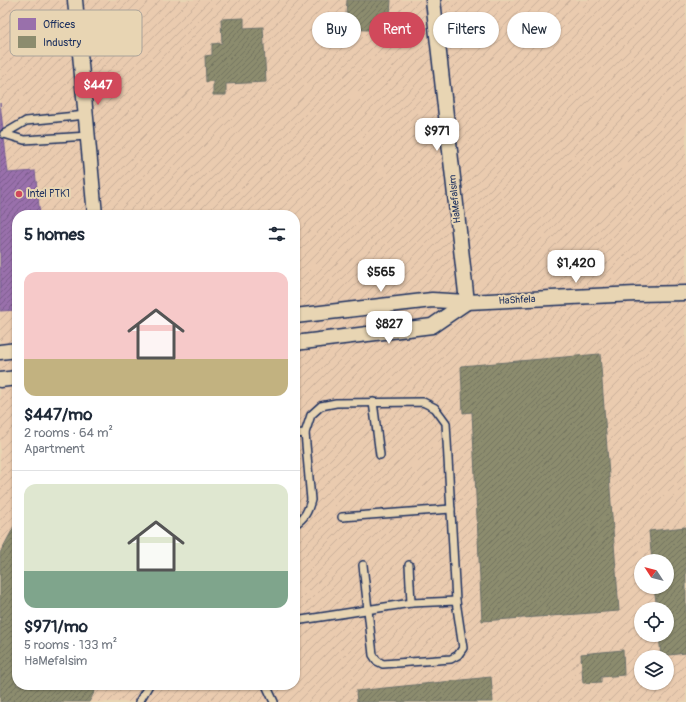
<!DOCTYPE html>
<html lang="en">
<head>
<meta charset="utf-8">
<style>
	body { margin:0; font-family:Pangolin,sans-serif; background:#f6f6f7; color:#1f2937; height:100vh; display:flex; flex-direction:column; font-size:15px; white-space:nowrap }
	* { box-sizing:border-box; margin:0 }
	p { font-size:13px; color:#747a83 }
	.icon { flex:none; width:22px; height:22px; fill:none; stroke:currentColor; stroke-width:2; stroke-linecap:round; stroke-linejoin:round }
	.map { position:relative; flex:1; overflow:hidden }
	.side { position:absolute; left:12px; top:210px; width:288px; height:480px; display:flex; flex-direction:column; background:#fff; border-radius:16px; box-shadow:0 1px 3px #0004 }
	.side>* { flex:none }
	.hud { position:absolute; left:312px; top:12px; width:314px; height:36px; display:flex; gap:8px }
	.needle { width:26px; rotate:306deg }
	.tools { position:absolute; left:634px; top:554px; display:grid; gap:8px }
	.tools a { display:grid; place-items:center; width:40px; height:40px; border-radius:50%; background:#fff; box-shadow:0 1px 3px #0004; font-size:20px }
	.price { position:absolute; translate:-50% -34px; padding:0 9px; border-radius:8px; background:#fff; color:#222; font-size:13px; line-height:26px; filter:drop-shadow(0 1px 2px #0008) }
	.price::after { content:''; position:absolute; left:50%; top:24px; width:12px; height:9px; margin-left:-6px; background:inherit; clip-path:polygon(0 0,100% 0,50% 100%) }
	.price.current { background:#d1495b; color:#fff }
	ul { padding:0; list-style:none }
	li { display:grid; align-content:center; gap:8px; height:212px; padding:0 12px }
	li+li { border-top:1px solid #e0e1e3 }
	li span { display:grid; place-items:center; height:124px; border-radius:12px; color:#555 }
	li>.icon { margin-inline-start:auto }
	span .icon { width:72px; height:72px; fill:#fffc; stroke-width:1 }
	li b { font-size:17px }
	h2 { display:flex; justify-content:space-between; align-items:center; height:48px; padding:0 12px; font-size:17px }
	.pill { padding:0 14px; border-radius:18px; background:#fff; box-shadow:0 1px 3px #0004; font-size:14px; line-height:36px }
	.pill.current { background:#d1495b; color:#fff }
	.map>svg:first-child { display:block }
	.industrial { fill:url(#industrial-furrows); fill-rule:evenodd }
	.offices { fill:url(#offices-hatch); stroke:#735c94 }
	.industry { fill:url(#industry-hatch); stroke:#6a7069 }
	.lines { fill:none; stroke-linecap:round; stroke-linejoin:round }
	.service-casing { stroke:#1b2f5e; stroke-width:10 }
	.minor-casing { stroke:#1b2f5e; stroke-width:17 }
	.service { stroke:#e8d5b3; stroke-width:7 }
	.minor { stroke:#e8d5b3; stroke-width:14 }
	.poi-dot { fill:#d1495b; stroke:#e8d5b3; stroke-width:1.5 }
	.labels { text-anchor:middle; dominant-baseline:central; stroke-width:4; stroke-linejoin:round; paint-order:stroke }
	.poi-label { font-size:10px; fill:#1b2f5e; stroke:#e8d5b3; text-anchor:start }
	.street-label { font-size:10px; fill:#1b2f5e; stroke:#e8d5b3 }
	.key { fill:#e8d5b3; stroke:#aaa39a; stroke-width:1 }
	.key-label { font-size:11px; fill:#1b2f5e }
</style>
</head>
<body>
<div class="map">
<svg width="686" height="702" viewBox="0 0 686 702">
	<defs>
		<pattern id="industrial-furrows" width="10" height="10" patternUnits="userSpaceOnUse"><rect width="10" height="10" fill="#eacbaf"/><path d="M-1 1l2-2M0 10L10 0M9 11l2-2" fill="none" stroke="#c8af99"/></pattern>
		<pattern id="offices-hatch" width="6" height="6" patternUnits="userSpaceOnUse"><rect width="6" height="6" fill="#9970ab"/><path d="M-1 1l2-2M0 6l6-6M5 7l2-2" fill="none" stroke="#7c5c8e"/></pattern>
		<pattern id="industry-hatch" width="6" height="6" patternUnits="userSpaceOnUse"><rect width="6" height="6" fill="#8c8c6e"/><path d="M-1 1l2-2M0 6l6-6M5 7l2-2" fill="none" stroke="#72735e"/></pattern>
	</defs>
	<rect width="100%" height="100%" fill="#e8d5b3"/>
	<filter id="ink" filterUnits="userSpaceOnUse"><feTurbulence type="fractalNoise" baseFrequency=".025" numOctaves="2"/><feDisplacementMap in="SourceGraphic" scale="8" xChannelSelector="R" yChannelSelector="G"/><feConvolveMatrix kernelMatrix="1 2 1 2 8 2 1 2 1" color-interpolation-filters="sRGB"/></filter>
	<g filter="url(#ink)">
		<!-- industrial -->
		<path class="industrial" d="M0,0H686V702H0ZM17,215H295V685H17ZM641,561H667V587H641ZM641,609H667V635H641ZM641,657H667V683H641Z"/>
		<!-- offices -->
		<path class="offices" d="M0,103L8,173L35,171L40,215H17V310L0,311Z"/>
		<!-- industry -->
		<g class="industry">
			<path d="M347,0H391L389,31L345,29Z"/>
			<path d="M244,18V28L263,27L266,82L226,84V95H213V81L206,82L205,56L212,55V44L222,43L221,19Z"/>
			<path d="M600,354L619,611L482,621L472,412L463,413L461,366Z"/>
			<path d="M17,521V685H98L89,702H0V553Z"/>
			<path d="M686,527V653L661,656L659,635H667V609H657L654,587H667V561H652L649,531Z"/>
			<path d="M623,650L624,675L601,677V682L583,683L581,654Z"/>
			<path d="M491,677L493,702H357L356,691Z"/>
		</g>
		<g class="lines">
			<defs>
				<g id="service">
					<path d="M4,134L26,121L86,115"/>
					<path d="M4,134L24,140L88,136"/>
					<path d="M373,402L380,455"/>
					<path d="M295,434L305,433"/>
					<path d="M342,517L451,509"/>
					<path d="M295,524C305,518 308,511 311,500L305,433L311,415L321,406L336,403L423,402L435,408L446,423L456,601"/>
					<path d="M409,565L411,603"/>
					<path d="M295,621L411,603L456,601L463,648L458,655L451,659L383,664L377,661L373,655L363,565"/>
					<path d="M266,685L274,702"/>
					<path d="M139,702L149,685"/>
				</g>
				<g id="minor">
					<path d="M75,0L95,215"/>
					<path d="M433,0L467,302"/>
					<path d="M295,316L432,300L467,302L636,294L686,293"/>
					<path d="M295,343L432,326L467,302"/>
					<path d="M0,352L17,350"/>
					<path d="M0,380L17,378"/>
				</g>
			</defs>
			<!-- service casing -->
			<use href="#service" class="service-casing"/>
			<!-- minor casing -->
			<use href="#minor" class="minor-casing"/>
			<!-- service -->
			<use href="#service" class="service"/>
			<!-- minor -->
			<use href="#minor" class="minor"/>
		</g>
	</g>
	<!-- markers -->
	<circle class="poi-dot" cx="19" cy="194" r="4"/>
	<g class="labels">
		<!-- poi labels -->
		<g class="poi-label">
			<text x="27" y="194">Intel PTK1</text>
		</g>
		<!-- street labels -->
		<g class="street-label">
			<text transform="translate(455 199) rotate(-96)">HaMefalsim</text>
			<text transform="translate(517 300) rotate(-3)">HaShfela</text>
		</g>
	</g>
	<!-- legend -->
	<rect x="10" y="10" width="132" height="46" rx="6" class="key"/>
	<rect x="18" y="18" width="18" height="12" fill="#9970ab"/>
	<rect x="18" y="36" width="18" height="12" fill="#8c8c6e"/>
	<g class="key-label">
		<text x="43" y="28">Offices</text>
		<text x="43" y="46">Industry</text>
	</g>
</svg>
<div class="tools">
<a><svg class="needle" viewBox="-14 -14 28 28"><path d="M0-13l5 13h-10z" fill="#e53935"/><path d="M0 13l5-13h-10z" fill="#747a83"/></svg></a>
<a><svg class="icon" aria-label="locate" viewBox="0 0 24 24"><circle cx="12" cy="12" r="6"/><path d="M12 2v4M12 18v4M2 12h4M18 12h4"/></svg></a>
<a><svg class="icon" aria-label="layers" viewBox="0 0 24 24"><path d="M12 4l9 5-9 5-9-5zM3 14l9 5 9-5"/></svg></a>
</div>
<b class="price current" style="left:98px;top:106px">$447</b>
<b class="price" style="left:437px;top:152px">$971</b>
<b class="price" style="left:576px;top:284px">$1,420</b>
<b class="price" style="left:381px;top:293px">$565</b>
<b class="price" style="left:389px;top:345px">$827</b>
<div class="hud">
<a class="pill">Buy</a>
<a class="pill current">Rent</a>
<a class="pill">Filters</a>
<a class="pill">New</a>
</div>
<section class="side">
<h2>5 homes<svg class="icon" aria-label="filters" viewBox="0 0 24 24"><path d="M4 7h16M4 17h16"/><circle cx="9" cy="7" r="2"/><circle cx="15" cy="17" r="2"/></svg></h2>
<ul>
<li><span style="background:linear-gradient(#f6c9c9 70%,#c2b280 0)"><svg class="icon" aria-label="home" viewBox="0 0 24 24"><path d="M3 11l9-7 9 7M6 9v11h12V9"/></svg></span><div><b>$447/mo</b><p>2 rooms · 64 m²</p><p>Apartment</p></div></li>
<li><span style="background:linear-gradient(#dfe7d0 70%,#7fa58c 0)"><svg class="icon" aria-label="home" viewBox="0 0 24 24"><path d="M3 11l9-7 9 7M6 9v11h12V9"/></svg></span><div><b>$971/mo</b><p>5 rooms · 133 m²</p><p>HaMefalsim</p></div></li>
</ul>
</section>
</div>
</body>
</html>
